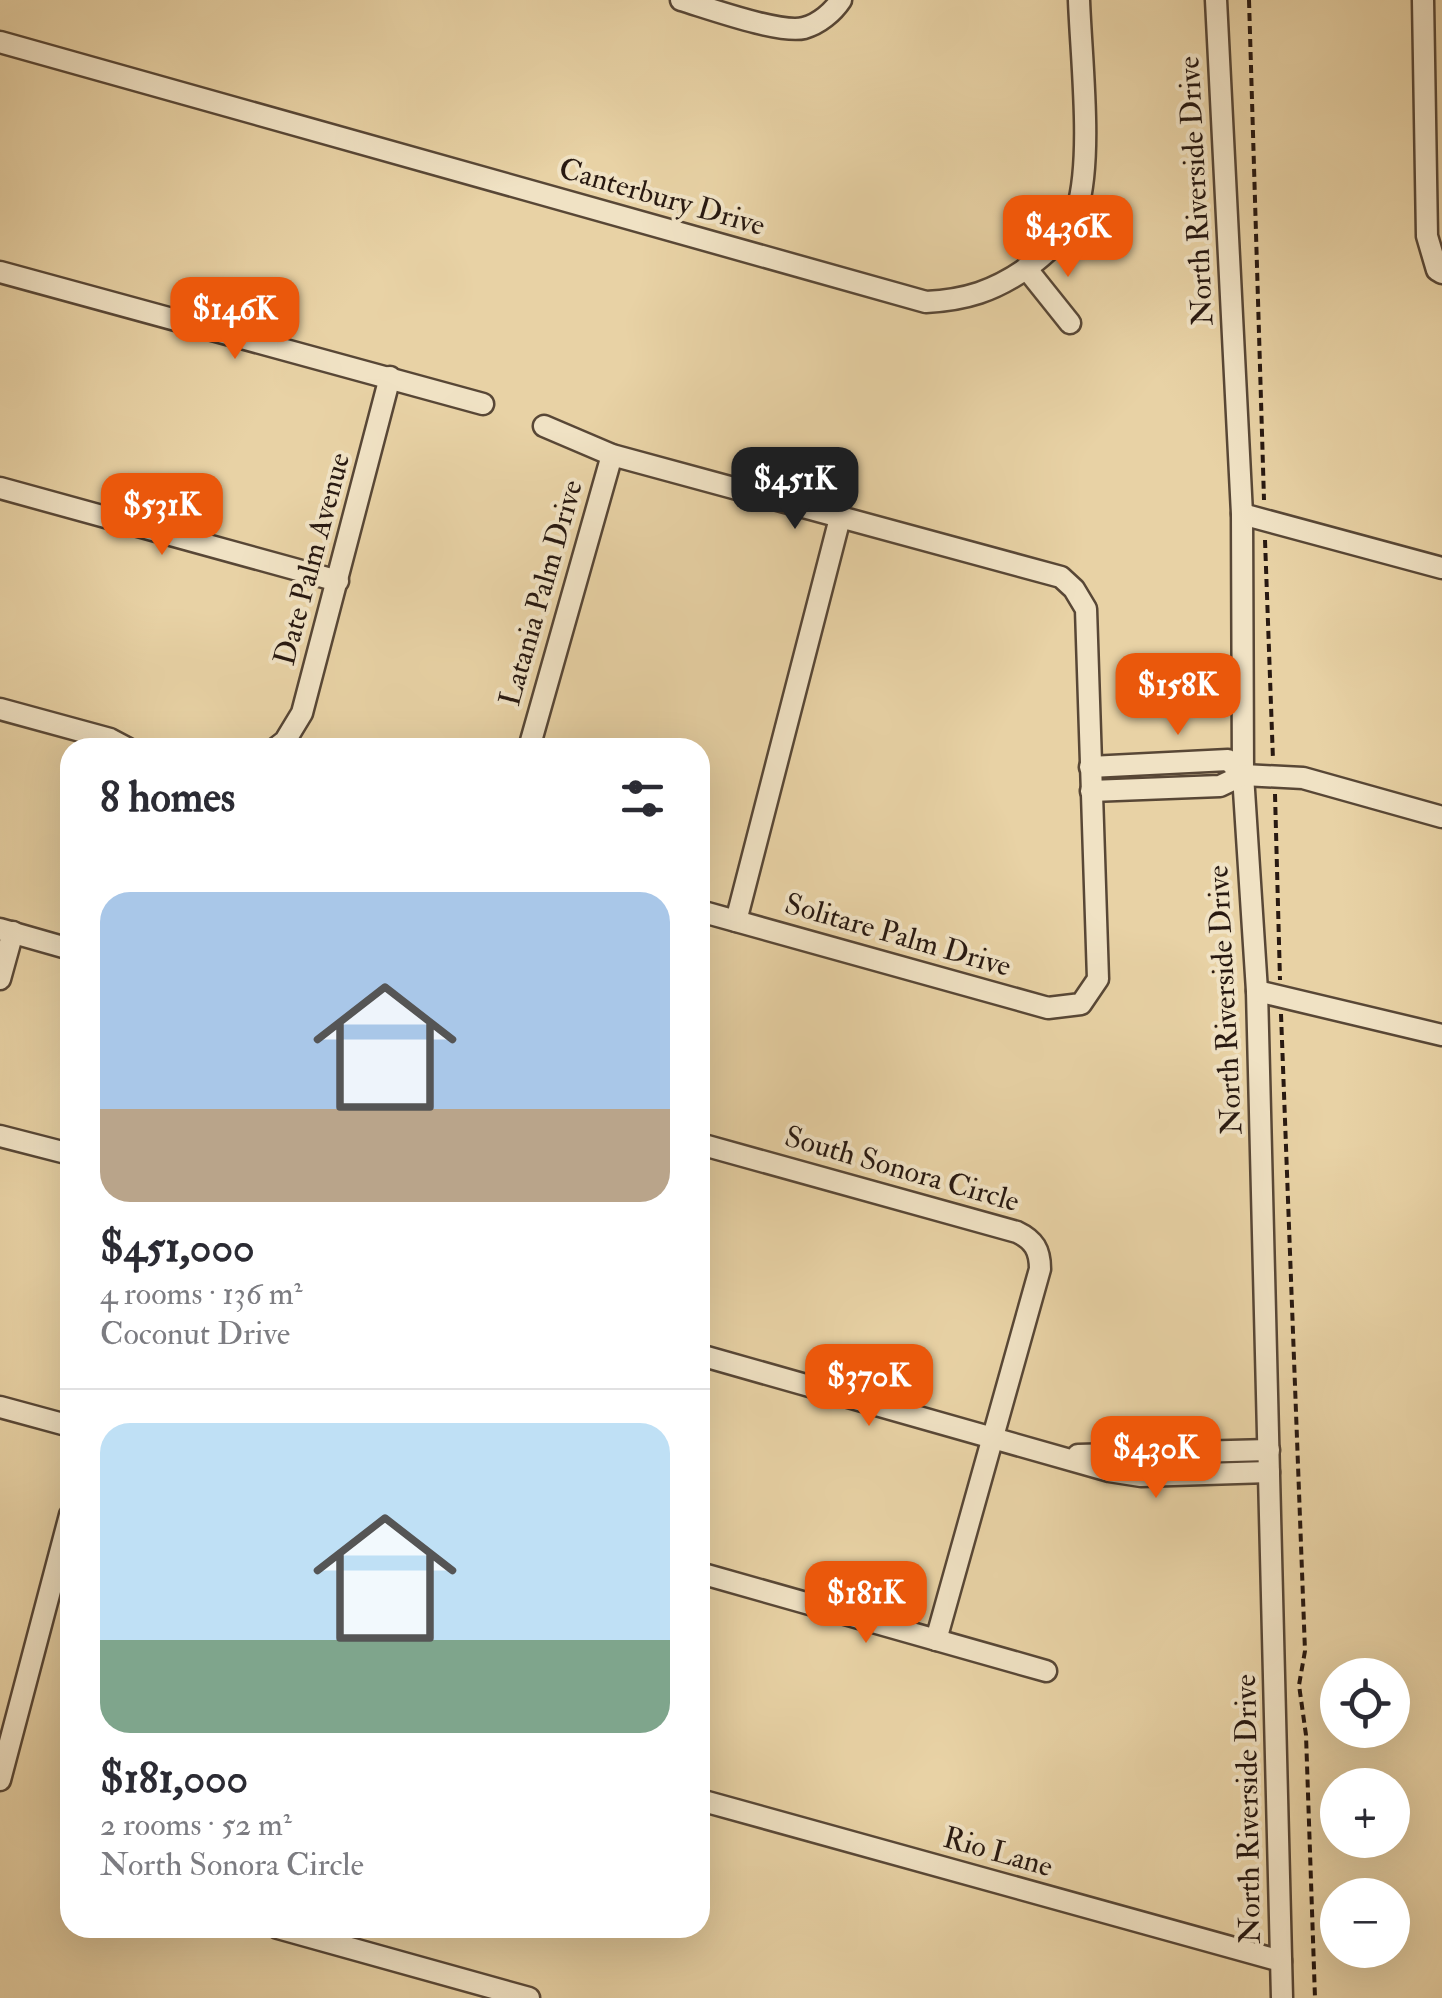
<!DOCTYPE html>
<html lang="en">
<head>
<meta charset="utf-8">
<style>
	body { margin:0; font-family:"IM FELL Double Pica",serif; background:#f2f2f3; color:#2b2b33; height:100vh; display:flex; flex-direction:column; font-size:38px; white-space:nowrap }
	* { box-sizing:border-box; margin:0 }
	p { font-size:32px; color:#7c7c81 }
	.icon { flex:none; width:55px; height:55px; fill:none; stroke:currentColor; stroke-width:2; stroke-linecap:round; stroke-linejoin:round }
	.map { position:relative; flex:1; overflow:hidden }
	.details { position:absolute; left:60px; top:738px; width:650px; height:1200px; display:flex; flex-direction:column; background:#fff; border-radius:30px; box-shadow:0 10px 40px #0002 }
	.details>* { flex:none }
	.controls { position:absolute; left:1320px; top:1658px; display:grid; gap:20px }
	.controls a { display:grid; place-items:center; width:90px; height:90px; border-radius:50%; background:#fff; box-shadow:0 10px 40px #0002; font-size:50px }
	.price { position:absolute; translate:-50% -85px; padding:0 22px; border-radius:20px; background:#ea580c; color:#fff; font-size:32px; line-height:65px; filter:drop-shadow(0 2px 5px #0008) }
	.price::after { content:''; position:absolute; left:50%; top:60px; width:30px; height:22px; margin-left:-15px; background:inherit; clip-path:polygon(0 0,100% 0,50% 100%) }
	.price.current { background:#222; color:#fff }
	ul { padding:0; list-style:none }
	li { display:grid; align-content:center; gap:20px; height:530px; padding:0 40px }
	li+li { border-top:2px solid #e1e1e2 }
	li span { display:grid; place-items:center; height:310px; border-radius:30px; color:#555 }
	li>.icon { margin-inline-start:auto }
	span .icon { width:180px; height:180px; fill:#fffc; stroke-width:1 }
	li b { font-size:42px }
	h2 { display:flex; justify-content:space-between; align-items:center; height:120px; padding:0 40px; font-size:42px }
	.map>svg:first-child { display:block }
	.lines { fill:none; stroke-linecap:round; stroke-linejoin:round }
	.minor-casing { stroke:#584736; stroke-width:25 }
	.path { stroke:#281911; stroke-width:4; stroke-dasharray:8 5; stroke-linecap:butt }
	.minor { stroke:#f0e2c4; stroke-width:20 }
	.labels { text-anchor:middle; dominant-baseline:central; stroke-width:8; stroke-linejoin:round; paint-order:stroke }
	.street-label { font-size:30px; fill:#281911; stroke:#f0e2c4 }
</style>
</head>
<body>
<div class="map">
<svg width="1442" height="1998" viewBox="0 0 1442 1998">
	<rect width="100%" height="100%" fill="#e8d2a5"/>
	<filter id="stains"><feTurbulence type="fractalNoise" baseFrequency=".002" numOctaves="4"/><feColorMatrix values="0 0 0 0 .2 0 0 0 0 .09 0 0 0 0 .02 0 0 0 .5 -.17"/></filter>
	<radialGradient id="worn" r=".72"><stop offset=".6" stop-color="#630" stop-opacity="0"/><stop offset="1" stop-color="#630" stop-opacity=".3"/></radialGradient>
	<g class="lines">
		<defs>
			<g id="minor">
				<path d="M681,0C708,8 780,34 804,28C819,24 833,12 841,0"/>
				<path d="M1216,0L1242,514L1243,775L1257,991L1282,1998"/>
				<path d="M1423,0L1427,236L1437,270L1442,273"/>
				<path d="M0,42L926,302C966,300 994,291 1027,268C1046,254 1069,233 1077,210C1093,157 1081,58 1079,0"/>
				<path d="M1026,268L1070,323"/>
				<path d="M0,272L483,404"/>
				<path d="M544,426L612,455L1061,577L1074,589L1086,609L1098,979L1081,1004L1048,1008L700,911"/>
				<path d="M0,488L338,581"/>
				<path d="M1242,514L1442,568"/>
				<path d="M0,709L110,739L127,748"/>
				<path d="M276,748L285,741L302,713L390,377"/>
				<path d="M529,748L612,455"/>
				<path d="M1090,767L1228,760L1243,775"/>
				<path d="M1091,791L1220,786L1243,775L1303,778L1442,817"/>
				<path d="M736,921L840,518"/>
				<path d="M0,929L70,949"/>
				<path d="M0,979L13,932"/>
				<path d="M1257,991L1442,1035"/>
				<path d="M0,1136L70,1154"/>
				<path d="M700,1144L1017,1232C1034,1240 1040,1250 1040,1269L936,1640"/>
				<path d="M700,1355L1109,1471L1141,1476L1269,1472"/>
				<path d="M0,1407L70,1426"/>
				<path d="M1078,1455L1269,1450"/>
				<path d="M700,1573L1046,1671"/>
				<path d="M0,1780L70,1515"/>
				<path d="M700,1800L1281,1961"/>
				<path d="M278,1928L529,1998"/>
			</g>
		</defs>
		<!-- minor casing -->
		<use href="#minor" class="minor-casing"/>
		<!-- path -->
		<g class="path">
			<path d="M1249,0L1264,500"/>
			<path d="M1265,540L1273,760"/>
			<path d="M1275,794L1280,980"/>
			<path d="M1281,1014L1305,1651L1299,1685L1306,1735L1315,1998"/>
		</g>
		<!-- minor -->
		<use href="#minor" class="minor"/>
	</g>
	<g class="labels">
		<!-- street labels -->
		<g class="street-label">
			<text transform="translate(1196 191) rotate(-93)">North Riverside Drive</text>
			<text transform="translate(662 197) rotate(16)">Canterbury Drive</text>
			<text transform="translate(312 559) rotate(-75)">Date Palm Avenue</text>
			<text transform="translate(541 593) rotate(-74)">Latania Palm Drive</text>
			<text transform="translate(898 935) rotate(16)">Solitare Palm Drive</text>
			<text transform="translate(1225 1000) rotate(-93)">North Riverside Drive</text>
			<text transform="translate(902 1169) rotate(16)">South Sonora Circle</text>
			<text transform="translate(1248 1809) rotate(-91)">North Riverside Drive</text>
			<text transform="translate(998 1852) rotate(16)">Rio Lane</text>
		</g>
	</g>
	<rect width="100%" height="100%" filter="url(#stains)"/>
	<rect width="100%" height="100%" fill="url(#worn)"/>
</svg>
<div class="controls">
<a><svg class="icon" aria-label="locate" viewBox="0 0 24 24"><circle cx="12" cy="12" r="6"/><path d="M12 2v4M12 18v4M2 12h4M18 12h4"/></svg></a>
<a>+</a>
<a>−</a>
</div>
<b class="price" style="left:1068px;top:280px">$436K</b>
<b class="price" style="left:235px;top:362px">$146K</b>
<b class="price current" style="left:795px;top:532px">$451K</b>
<b class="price" style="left:162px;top:558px">$531K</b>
<b class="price" style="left:1178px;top:738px">$158K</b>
<b class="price" style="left:869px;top:1429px">$370K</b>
<b class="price" style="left:1156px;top:1501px">$430K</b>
<b class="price" style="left:866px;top:1646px">$181K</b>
<section class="details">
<h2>8 homes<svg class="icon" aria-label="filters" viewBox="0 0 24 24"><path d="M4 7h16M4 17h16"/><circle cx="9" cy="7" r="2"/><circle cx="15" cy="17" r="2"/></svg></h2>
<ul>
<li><span style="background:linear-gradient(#a9c7e8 70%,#b9a48a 0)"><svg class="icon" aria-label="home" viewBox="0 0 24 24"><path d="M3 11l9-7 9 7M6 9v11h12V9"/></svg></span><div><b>$451,000</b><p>4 rooms · 136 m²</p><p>Coconut Drive</p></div></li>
<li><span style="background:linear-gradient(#bfe0f5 70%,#7fa58c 0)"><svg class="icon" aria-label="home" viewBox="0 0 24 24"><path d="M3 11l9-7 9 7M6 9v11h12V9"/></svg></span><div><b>$181,000</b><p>2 rooms · 52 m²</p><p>North Sonora Circle</p></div></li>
</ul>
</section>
</div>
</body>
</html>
